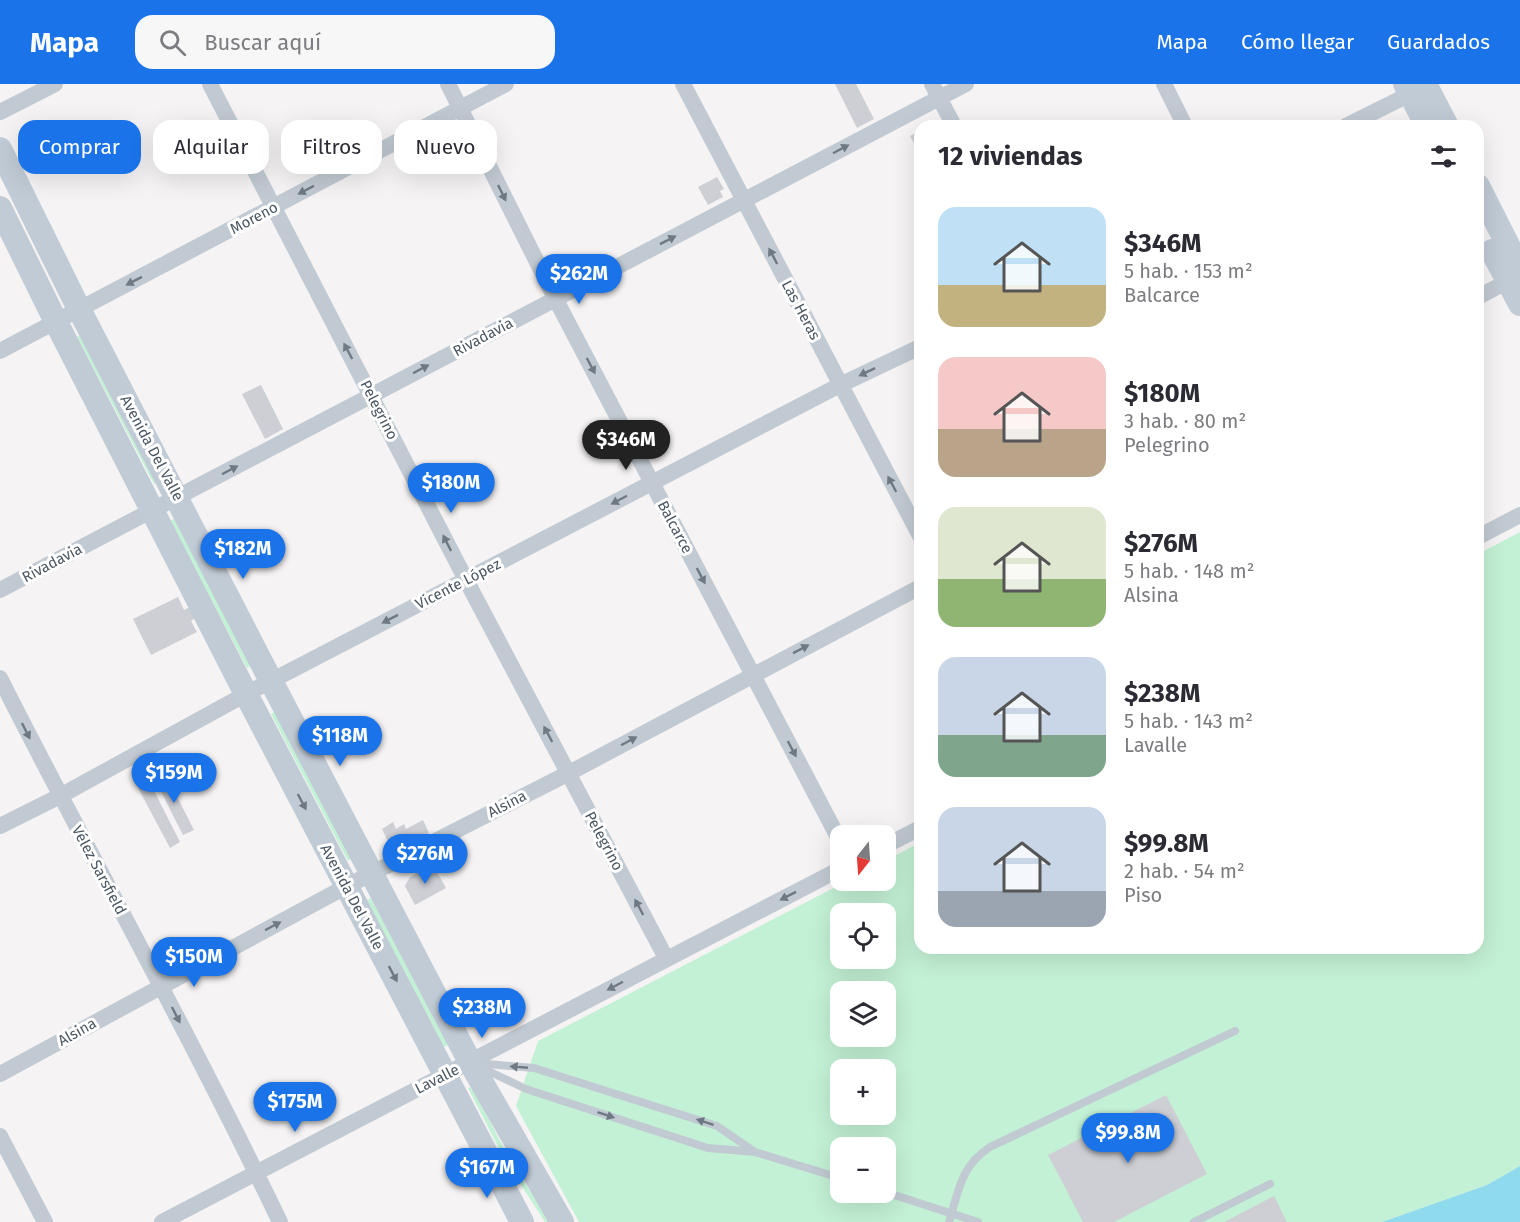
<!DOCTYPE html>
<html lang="es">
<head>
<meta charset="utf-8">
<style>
	body { margin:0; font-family:"Fira Sans",sans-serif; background:#f7f7f7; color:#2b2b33; height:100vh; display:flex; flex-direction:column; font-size:22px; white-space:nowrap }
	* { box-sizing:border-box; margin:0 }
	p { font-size:20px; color:#7c7c81 }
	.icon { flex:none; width:33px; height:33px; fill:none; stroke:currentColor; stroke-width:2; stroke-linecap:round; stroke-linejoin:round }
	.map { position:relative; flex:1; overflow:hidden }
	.panel { position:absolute; left:914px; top:36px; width:570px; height:834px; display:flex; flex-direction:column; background:#fff; border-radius:18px; box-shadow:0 6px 24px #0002 }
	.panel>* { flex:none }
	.top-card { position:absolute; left:18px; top:36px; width:570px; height:54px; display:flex; gap:12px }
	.needle { width:39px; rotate:197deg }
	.buttons { position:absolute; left:830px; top:741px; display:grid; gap:12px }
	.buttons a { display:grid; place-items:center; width:66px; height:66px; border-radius:12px; background:#fff; box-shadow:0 6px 24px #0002; font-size:30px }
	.price { position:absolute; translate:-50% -51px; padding:0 14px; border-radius:21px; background:#1a73e8; color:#fff; font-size:20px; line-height:39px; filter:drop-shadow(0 2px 3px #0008) }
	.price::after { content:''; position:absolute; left:50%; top:36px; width:18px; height:14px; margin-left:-9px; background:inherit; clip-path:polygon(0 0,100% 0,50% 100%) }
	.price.active { background:#222; color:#fff }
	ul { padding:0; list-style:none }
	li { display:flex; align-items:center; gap:18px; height:150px; padding:0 24px }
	li span { display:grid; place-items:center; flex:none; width:168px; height:120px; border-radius:18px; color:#555 }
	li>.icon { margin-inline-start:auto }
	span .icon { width:72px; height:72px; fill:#fffc; stroke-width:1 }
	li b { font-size:26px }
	h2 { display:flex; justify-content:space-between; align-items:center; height:72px; padding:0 24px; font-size:26px }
	.pill { padding:0 21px; border-radius:18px; background:#fff; box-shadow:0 6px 24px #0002; font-size:21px; line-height:54px }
	.pill.active { background:#1a73e8; color:#fff }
	header { display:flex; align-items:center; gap:36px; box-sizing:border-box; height:84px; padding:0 30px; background:#1a73e8; color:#fff }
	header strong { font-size:28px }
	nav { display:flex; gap:33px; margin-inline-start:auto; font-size:21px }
	.search { width:420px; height:54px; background:#f7f7f7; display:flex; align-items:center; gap:15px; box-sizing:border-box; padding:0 21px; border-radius:18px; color:#7c7c81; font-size:22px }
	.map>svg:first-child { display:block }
	.green { fill:#c3f1d5; fill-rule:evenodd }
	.water { fill:#90daee }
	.building { fill:#cdcfd5 }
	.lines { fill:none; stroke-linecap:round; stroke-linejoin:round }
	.lane { stroke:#c1cad2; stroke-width:8 }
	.street { stroke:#c1cad2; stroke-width:16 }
	.secondary { stroke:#c1cbd6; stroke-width:24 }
	.oneway { fill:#6e7983 }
	.oneway2 { fill:#6e7984 }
	.labels { text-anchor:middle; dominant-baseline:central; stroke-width:6; stroke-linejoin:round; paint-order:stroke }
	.street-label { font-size:15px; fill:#4a5661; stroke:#fff }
</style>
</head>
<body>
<header>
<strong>Mapa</strong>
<div class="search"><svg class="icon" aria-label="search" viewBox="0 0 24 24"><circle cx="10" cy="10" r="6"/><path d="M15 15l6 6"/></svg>Buscar aquí</div>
<nav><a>Mapa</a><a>Cómo llegar</a><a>Guardados</a></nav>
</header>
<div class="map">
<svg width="1520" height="1138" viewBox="0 0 1520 1138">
	<rect width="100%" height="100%" fill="#f5f3f3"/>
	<!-- green -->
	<g class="green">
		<path d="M80,251L157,398L154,400L77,253Z"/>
		<path d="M174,435L251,582L247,584L170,437Z"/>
		<path d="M1520,448V1082L1487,1101L1382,1138H579L516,1022L538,957L847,797L885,796V777L919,759L920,864H1478V470ZM840,830H885V874H840ZM840,908H885V952H840ZM840,986H885V1030H840ZM840,1064H885V1108H840Z"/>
		<path d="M274,628L351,775L348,777L271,630Z"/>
		<path d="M371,814L448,961L444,963L367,816Z"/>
		<path d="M472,1003L509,1074L550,1138H545L505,1076L468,1004Z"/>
	</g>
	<!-- water -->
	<path class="water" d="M1520,1082V1138H1382L1487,1101Z"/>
	<!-- building -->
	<g class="building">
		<path d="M835,0H856L874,35L857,44Z"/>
		<path d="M920,47V71L910,52Z"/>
		<path d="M717,93L724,105L720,107L723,113L708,121L698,103Z"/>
		<path d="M261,301L283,345L265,355L242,310Z"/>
		<path d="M178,513L184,526L190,523L195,534L191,537L197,548L151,571L133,535Z"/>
		<path d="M165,689L194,746L183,751L154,694Z"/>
		<path d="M148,695L180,758L170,764L136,700Z"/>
		<path d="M423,736L429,749L393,768L382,745L393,738L396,745L404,740L406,745Z"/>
		<path d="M433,781L446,804L415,821L405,802L410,793Z"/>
		<path d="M1166,1011L1207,1090L1114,1138H1083L1048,1071Z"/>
		<path d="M1274,1112L1287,1138H1224Z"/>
	</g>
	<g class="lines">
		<!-- lane -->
		<g class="lane">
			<path d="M476,979L534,984L717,1042L755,1068"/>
			<path d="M480,983L526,1005L708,1064L755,1068L840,1094"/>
			<path d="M885,1108L978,1138"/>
			<path d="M949,1138C959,1106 960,1083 990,1063L1235,947"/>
			<path d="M1194,1138L1270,1100"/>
		</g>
		<!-- street -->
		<g class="street">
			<path d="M210,0L466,496L666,874"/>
			<path d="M448,0L555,214L840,757"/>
			<path d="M683,0L920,452"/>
			<path d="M932,0L954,42"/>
			<path d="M1164,0L1185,42"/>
			<path d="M0,28L55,0"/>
			<path d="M1346,42L1418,6"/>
			<path d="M1478,213L1516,193"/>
			<path d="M0,267L506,0"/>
			<path d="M1478,453L1520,431"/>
			<path d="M0,506L966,0"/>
			<path d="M0,594C92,776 192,954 280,1138"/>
			<path d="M0,742L60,712L246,610L840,301L920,263"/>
			<path d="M885,762L920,744"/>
			<path d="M0,990L347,802L569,689L920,503"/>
			<path d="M0,1052L45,1138"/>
			<path d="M162,1138L840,785"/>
		</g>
		<!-- secondary -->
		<g class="secondary">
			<path d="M1405,0L1427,42"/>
			<path d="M1425,0L1447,42"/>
			<path d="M0,65L79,225L271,597L470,978L562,1138"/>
			<path d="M1478,102L1520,185"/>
			<path d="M0,124L56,238L246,610L522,1138"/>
			<path d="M1492,167L1520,220"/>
		</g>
	</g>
	<!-- one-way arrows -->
	<defs><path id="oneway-solid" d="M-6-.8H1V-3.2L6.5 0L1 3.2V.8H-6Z" transform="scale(1.5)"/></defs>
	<g class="oneway">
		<use href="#oneway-solid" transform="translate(841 65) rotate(-28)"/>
		<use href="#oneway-solid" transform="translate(306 106) rotate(152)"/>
		<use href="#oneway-solid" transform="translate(502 109) rotate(64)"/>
		<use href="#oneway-solid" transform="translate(668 156) rotate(-27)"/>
		<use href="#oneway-solid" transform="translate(773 172) rotate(-118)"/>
		<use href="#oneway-solid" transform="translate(134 197) rotate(153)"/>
		<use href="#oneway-solid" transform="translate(348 267) rotate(-118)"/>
		<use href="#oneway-solid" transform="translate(591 282) rotate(62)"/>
		<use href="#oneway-solid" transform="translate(421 285) rotate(-28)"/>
		<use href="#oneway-solid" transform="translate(867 288) rotate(154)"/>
		<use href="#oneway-solid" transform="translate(230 386) rotate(-28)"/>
		<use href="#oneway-solid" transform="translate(892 400) rotate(-118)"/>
		<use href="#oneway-solid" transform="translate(619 416) rotate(152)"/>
		<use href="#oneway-solid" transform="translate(447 459) rotate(-117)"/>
		<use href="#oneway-solid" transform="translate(701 492) rotate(62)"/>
		<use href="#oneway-solid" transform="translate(390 535) rotate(153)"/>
		<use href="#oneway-solid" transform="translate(801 565) rotate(-27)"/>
		<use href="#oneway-solid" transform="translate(26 647) rotate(63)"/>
		<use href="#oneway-solid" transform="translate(548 650) rotate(-118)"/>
		<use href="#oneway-solid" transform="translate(629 657) rotate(-28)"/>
		<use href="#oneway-solid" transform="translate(792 665) rotate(62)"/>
		<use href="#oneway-solid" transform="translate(788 812) rotate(153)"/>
		<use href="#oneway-solid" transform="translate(639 823) rotate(-118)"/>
		<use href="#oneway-solid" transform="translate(273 842) rotate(-28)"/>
		<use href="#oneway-solid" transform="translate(615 902) rotate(152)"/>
		<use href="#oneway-solid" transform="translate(176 931) rotate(63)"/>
		<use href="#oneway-solid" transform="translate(519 983) rotate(-175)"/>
		<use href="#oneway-solid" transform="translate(606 1031) rotate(18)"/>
		<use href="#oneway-solid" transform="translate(705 1038) rotate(-162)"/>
	</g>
	<g class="oneway2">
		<use href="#oneway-solid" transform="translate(302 718) rotate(62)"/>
		<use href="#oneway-solid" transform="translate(393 890) rotate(62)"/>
	</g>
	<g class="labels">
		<!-- street labels -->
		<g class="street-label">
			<text transform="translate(254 134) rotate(-28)">Moreno</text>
			<text transform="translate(801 226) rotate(62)">Las Heras</text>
			<text transform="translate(483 253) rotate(-28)">Rivadavia</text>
			<text transform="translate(379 326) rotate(63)">Pelegrino</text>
			<text transform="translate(152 364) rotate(62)">Avenida Del Valle</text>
			<text transform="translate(675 443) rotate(62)">Balcarce</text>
			<text transform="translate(52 479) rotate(-28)">Rivadavia</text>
			<text transform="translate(458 500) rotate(-27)">Vicente López</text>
			<text transform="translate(507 720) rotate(-27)">Alsina</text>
			<text transform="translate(604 757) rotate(62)">Pelegrino</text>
			<text transform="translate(99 786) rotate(62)">Vélez Sarsfield</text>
			<text transform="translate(352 813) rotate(62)">Avenida Del Valle</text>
			<text transform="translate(77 948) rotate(-29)">Alsina</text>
			<text transform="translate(437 995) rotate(-27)">Lavalle</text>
		</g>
	</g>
</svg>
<div class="buttons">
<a><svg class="needle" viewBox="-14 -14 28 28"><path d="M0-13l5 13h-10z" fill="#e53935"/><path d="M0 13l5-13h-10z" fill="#7c7c81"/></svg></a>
<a><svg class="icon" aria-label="locate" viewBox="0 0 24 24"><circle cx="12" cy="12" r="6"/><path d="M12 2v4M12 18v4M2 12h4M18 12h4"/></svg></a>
<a><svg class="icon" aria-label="layers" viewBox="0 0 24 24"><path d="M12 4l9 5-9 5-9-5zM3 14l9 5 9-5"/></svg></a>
<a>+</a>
<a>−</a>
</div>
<b class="price" style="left:579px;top:221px">$262M</b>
<b class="price active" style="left:626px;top:387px">$346M</b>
<b class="price" style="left:451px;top:430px">$180M</b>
<b class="price" style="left:243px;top:496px">$182M</b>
<b class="price" style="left:340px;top:683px">$118M</b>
<b class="price" style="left:174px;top:720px">$159M</b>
<b class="price" style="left:425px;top:801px">$276M</b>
<b class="price" style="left:194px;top:904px">$150M</b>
<b class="price" style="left:482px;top:955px">$238M</b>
<b class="price" style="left:295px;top:1049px">$175M</b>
<b class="price" style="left:1128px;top:1080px">$99.8M</b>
<b class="price" style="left:487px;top:1115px">$167M</b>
<div class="top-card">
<a class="pill active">Comprar</a>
<a class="pill">Alquilar</a>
<a class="pill">Filtros</a>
<a class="pill">Nuevo</a>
</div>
<section class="panel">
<h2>12 viviendas<svg class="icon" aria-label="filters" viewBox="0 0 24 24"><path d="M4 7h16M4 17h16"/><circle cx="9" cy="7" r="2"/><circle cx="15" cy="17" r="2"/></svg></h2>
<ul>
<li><span style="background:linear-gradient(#bfe0f5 65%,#c2b280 0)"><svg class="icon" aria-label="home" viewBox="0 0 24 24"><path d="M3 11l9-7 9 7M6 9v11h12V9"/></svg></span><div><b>$346M</b><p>5 hab. · 153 m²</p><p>Balcarce</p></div></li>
<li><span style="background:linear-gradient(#f6c9c9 60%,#b9a48a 0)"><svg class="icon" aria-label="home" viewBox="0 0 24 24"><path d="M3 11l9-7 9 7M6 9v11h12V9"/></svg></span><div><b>$180M</b><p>3 hab. · 80 m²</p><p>Pelegrino</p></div></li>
<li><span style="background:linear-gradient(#dfe7d0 60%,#8fb573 0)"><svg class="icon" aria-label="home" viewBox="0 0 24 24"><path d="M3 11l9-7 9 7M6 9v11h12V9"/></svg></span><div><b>$276M</b><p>5 hab. · 148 m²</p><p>Alsina</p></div></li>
<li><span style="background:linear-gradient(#c9d6e8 65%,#7fa58c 0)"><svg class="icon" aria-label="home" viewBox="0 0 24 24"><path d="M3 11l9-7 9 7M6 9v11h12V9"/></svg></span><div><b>$238M</b><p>5 hab. · 143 m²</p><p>Lavalle</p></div></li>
<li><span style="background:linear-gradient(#c9d6e8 70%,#9aa5b1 0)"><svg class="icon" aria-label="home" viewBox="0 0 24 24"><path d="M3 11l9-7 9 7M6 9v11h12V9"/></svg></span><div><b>$99.8M</b><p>2 hab. · 54 m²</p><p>Piso</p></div></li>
</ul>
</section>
</div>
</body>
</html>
